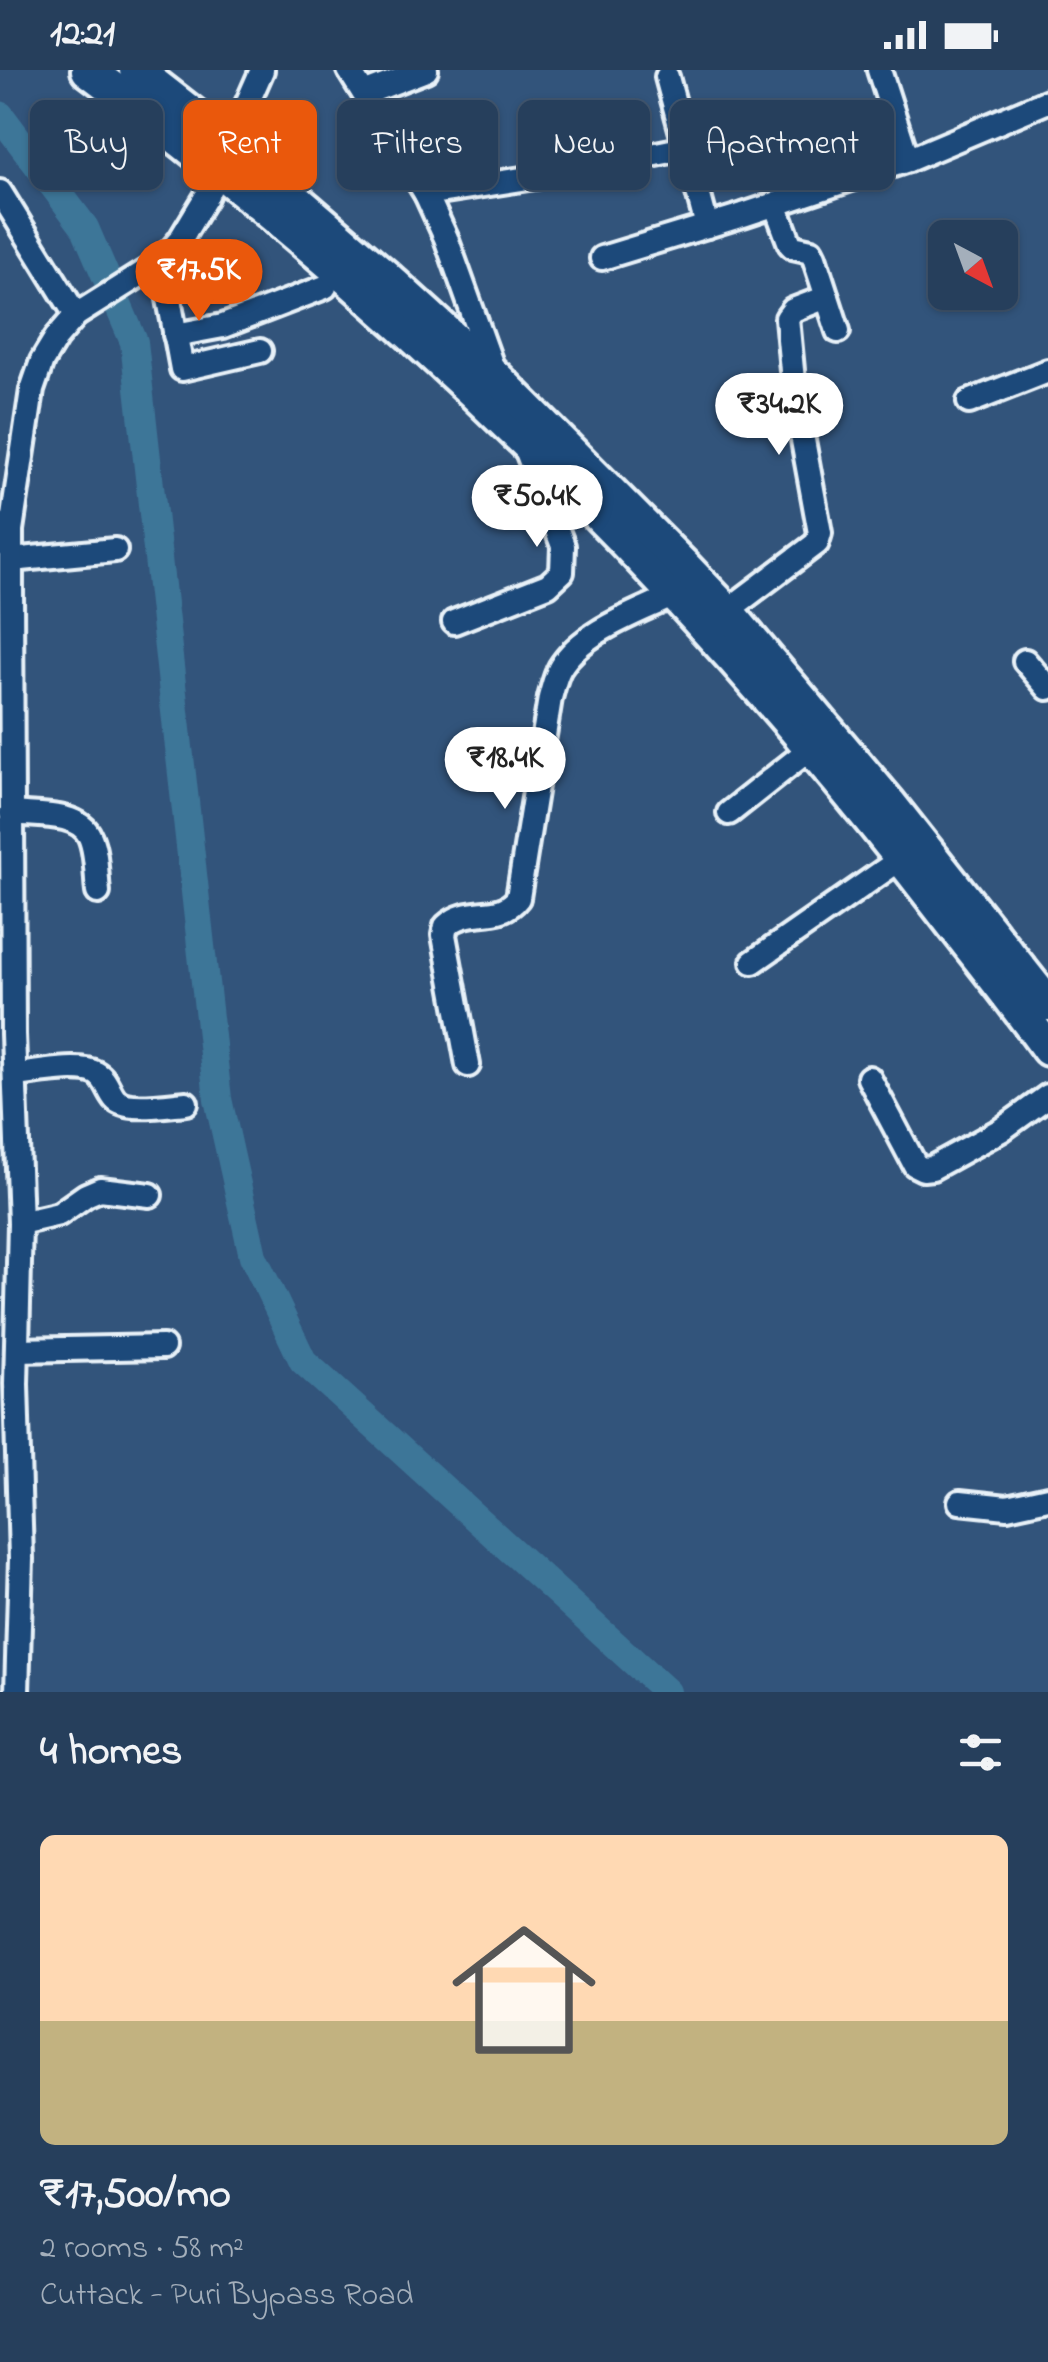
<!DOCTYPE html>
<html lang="en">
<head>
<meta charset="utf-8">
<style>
	body { margin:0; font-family:"Indie Flower",sans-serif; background:#324a65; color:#f1f3f6; height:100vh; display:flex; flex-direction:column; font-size:38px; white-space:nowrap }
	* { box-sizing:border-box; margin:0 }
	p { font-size:32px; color:#a4afbb }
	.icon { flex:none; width:55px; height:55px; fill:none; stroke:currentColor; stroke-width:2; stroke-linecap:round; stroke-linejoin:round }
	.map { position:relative; height:1622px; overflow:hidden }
	.side { display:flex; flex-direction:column; background:#263f5c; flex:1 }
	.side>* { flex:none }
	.banner { position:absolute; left:30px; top:30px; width:990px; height:90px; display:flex; gap:20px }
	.needle { width:65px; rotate:139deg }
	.tools { position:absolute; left:928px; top:150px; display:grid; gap:20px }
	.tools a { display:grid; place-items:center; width:90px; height:90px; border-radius:15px; background:#263f5c; box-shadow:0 2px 8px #0004,0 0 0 2px #425872; font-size:50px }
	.price { position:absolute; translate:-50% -85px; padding:0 22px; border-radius:35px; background:#fff; color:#222; font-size:32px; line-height:65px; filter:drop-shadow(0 2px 5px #0008) }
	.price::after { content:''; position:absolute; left:50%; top:60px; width:30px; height:22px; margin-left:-15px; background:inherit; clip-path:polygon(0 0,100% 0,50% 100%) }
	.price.active { background:#ea580c; color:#fff }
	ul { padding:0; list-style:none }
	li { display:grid; align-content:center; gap:20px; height:530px; padding:0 40px }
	li span { display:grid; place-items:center; height:310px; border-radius:15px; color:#555 }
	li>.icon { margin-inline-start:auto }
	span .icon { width:180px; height:180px; fill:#fffc; stroke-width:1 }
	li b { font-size:42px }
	h2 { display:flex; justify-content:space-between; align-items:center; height:120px; padding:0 40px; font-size:42px }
	.tag { padding:0 35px; border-radius:15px; background:#263f5c; box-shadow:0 2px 8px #0004,0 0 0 2px #425872; font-size:35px; line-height:90px }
	.tag.active { background:#ea580c; color:#fff }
	.status { display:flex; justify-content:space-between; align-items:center; height:70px; padding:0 50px; background:#263f5c; direction:ltr }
	.status svg { height:28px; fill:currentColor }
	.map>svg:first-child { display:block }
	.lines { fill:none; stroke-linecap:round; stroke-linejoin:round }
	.river { stroke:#3e7698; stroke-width:28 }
	.minor-casing { stroke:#e8f1f8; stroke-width:30 }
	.highway-casing { stroke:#e8f1f8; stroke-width:40 }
	.minor { stroke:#1f4a7a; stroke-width:22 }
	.highway { stroke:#1f4a7a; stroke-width:32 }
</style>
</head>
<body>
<div class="status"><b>12:21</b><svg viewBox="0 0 49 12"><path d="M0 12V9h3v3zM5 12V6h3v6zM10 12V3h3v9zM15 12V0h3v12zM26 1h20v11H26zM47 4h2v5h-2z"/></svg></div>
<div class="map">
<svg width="1048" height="1622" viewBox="0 0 1048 1622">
	<rect width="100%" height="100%" fill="#32547b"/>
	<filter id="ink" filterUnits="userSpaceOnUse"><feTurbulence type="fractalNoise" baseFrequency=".01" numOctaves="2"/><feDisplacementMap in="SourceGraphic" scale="20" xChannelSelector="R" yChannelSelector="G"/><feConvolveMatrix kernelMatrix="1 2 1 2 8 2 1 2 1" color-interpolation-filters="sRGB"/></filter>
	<g filter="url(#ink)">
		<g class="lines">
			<!-- river -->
			<path class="river" d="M0,45L85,158L134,272L218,1029L253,1186L303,1291L667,1622"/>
			<defs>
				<g id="minor">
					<path d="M349,0L426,124L446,168L494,302"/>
					<path d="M879,0L908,90"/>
					<path d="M667,7L707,156"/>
					<path d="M366,23L426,0"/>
					<path d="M0,122L76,245"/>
					<path d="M426,124L567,102L686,78"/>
					<path d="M775,134L790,174L793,177L811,181L814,187L838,261"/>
					<path d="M602,188L743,145L908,90L1048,31"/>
					<path d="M162,191L182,299L260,281"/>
					<path d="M175,265L223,256L325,217"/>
					<path d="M969,332L1048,301"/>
					<path d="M11,490L115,480"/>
					<path d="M727,541L817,473L820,463L794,321L787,248L793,240L827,227"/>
					<path d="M454,552L548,515L562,502L563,476L525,376"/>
					<path d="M1025,591L1048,618"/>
					<path d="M11,743C35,746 79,741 90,767C97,783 96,805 98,822"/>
					<path d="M729,743L811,678"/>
					<path d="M753,892L902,788"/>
					<path d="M468,995L444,865L446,856C470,834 499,853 518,828L550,628C553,618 555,607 560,598C582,561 637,543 674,525"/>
					<path d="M16,1005C36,1003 79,994 96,1003C107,1009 108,1021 115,1029C126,1042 170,1034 186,1033"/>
					<path d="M869,1008L915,1095L923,1099L932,1098L1001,1060L1048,1026"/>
					<path d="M20,1153L59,1144L86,1125L100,1119L150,1125"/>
					<path d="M17,1280L163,1277"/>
					<path d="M960,1432L1007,1437L1048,1428"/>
					<path d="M17,1622L21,1489L16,1314L20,1153L13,964L11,517V460L32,320L42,291L56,268L76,245L162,191L180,170L206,127L262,0"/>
				</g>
				<g id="highway">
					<path d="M88,0C412,240 702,527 947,847C981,891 1016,934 1048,979"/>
					<path d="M136,0L231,74L386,207L496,307L685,497L727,541L889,733L1048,934"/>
				</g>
			</defs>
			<!-- minor casing -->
			<use href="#minor" class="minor-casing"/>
			<!-- highway casing -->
			<use href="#highway" class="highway-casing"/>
			<!-- minor -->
			<use href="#minor" class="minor"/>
			<!-- highway -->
			<use href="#highway" class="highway"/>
		</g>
	</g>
</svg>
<div class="tools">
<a><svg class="needle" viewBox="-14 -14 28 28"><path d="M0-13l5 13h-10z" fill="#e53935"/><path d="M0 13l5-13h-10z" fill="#a4afbb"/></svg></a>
</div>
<b class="price active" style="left:199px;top:254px">₹17.5K</b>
<b class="price" style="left:779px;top:388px">₹34.2K</b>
<b class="price" style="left:537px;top:480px">₹50.4K</b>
<b class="price" style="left:505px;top:742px">₹18.4K</b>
<div class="banner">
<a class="tag">Buy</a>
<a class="tag active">Rent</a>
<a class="tag">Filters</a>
<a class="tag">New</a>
<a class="tag">Apartment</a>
</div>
</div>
<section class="side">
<h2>4 homes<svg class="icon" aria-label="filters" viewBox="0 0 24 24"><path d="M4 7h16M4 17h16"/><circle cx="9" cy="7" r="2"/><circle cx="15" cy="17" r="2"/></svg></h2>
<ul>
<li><span style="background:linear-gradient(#ffd9b3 60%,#c2b280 0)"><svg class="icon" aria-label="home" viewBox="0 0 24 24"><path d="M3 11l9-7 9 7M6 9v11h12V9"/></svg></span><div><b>₹17,500/mo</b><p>2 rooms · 58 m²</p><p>Cuttack - Puri Bypass Road</p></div></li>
</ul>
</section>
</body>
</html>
